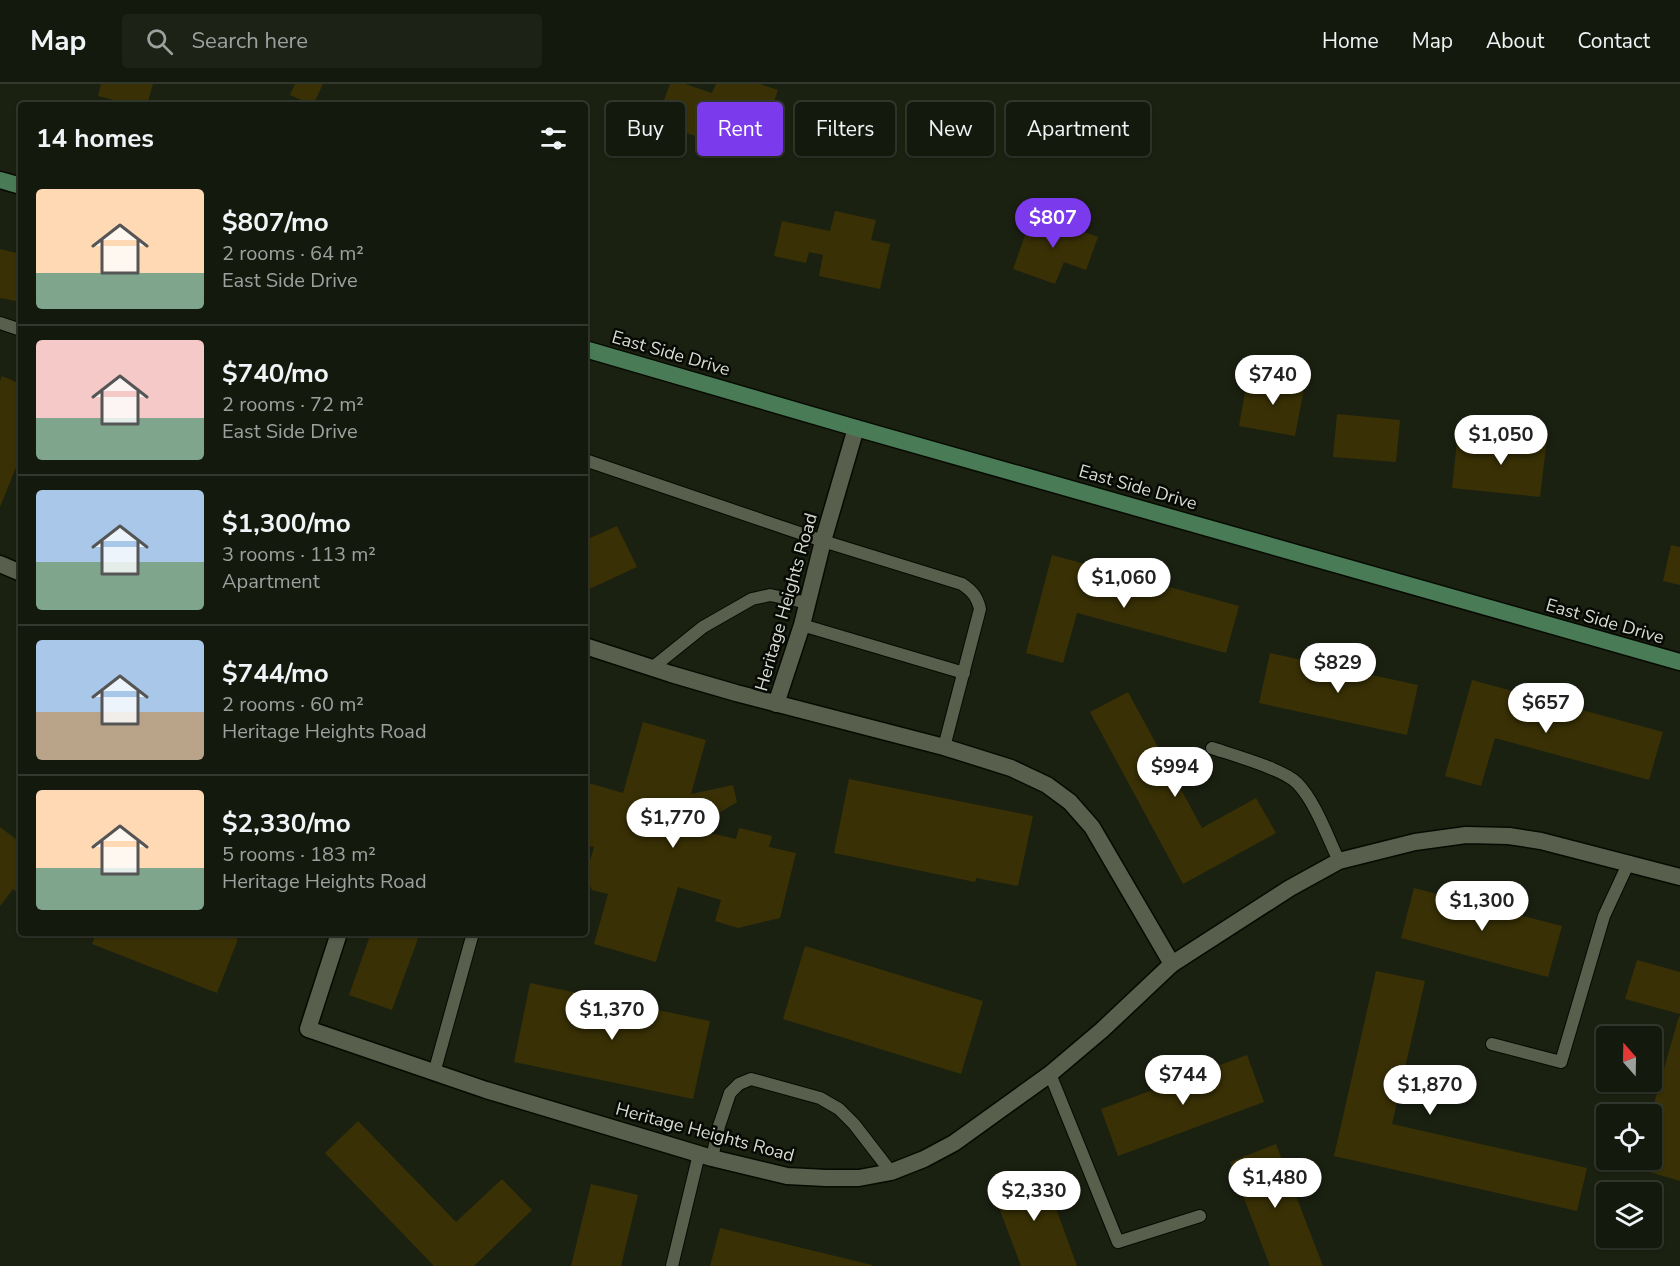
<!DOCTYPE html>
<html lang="en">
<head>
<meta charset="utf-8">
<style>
	body { margin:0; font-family:"Nunito Sans",sans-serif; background:#1d2216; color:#f1f3f6; height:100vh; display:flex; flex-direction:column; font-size:22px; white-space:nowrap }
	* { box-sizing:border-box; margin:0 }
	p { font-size:20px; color:#9da09d }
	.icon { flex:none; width:33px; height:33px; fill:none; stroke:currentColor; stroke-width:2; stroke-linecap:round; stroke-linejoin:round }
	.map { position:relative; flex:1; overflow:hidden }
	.panel { position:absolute; left:18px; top:18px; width:570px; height:834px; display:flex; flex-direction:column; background:#14190d; border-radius:6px; box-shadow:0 2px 4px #0004,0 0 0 2px #33382e }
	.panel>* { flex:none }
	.top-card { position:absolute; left:606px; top:18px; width:570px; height:54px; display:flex; gap:12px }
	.needle { width:39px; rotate:340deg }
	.fabs { position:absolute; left:1596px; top:942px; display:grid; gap:12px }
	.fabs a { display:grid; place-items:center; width:66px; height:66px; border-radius:6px; background:#14190d; box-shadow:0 2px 4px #0004,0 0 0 2px #33382e; font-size:30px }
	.price { position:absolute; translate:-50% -51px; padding:0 14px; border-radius:21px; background:#fff; color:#222; font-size:20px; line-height:39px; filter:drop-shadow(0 2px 3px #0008) }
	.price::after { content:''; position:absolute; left:50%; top:36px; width:18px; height:14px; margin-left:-9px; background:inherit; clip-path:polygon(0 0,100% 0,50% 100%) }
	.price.active { background:#7c3aed; color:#fff }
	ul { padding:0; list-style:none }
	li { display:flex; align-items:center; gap:18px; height:150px; padding:0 18px }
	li+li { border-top:2px solid #33382e }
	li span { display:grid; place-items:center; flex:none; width:168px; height:120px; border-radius:6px; color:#555 }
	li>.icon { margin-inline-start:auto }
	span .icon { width:72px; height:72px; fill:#fffc; stroke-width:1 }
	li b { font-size:26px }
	h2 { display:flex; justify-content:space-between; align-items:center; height:72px; padding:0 18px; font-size:26px }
	.pill { padding:0 21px; border-radius:6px; background:#14190d; box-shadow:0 2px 4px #0004,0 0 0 2px #33382e; font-size:21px; line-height:54px }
	.pill.active { background:#7c3aed; color:#fff }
	header { display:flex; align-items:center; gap:36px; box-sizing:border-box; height:84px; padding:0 30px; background:#14190d; border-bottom:2px solid #33382e }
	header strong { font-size:28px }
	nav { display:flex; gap:33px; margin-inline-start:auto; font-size:21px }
	.search { width:420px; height:54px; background:#1d2216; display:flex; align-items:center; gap:15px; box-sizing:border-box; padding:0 21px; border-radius:6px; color:#9da09d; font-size:22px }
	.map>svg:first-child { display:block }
	.building { fill:#393005 }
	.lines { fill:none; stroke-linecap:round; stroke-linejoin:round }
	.service-casing { stroke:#060a01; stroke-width:14 }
	.minor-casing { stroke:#060a01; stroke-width:19 }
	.secondary-casing { stroke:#060a01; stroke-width:19 }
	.service { stroke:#58604d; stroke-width:12 }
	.minor { stroke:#58604d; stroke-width:16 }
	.secondary { stroke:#497c56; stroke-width:16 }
	.labels { text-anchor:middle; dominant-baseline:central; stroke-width:5; stroke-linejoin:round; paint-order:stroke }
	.street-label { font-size:18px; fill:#d7dbd1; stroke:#070904 }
</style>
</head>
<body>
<header>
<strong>Map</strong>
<div class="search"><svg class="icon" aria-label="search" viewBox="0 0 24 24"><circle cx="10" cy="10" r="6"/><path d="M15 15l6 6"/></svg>Search here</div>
<nav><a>Home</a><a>Map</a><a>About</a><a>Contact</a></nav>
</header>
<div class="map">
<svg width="1680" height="1182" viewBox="0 0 1680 1182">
	<rect width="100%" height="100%" fill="#1b2111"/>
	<!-- building -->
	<g class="building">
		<path d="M101,0H153L147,21H132L98,12Z"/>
		<path d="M295,0H323L313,21L290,11Z"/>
		<path d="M670,0H685L712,9L716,0H760L778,6L766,40L751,35L745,50L731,44L727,56L711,50L717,33L706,29L698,53L656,38Z"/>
		<path d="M811,42L822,55L806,68L796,55Z"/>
		<path d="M835,127L876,136L871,156L890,160L880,205L819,192L823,171L809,168L806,179L774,172L782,137L830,147Z"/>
		<path d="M1033,129L1098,153L1086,186L1064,178L1055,200L1013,185Z"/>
		<path d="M0,165L21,170V218L0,214Z"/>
		<path d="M1288,291L1306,294L1295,352L1239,342L1247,297L1285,304Z"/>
		<path d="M2,292L21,300V371L0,423V297Z"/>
		<path d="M1337,330L1400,336L1396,378L1333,373Z"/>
		<path d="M1506,351L1547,355L1540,413L1452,404L1457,357L1504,362Z"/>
		<path d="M617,442L637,483L585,507V449L588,455Z"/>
		<path d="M1671,461L1680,463V501L1663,497Z"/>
		<path d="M1052,471L1239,522L1226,569L1077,529L1063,579L1026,569Z"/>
		<path d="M1270,569L1418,601L1407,651L1259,619Z"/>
		<path d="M1472,596L1663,648L1649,696L1495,654L1481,702L1445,692Z"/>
		<path d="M1128,608L1202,744L1256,714L1276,749L1183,800L1090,628Z"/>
		<path d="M643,638L706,656L691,710L733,701L737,718L693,745L736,755L739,744L772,752L769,763L796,769L780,834L738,844L715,837L721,816L678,803L656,878L594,860L608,810L592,806L585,793L594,763L585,761V698L623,709Z"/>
		<path d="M849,695L1033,732L1018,802L976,794L975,798L834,769Z"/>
		<path d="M0,743L21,759V811L13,805L0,822Z"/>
		<path d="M1414,804L1562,842L1548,893L1401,854Z"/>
		<path d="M96,849H223L238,855L217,909L92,860Z"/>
		<path d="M371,849H420L392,926L349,911Z"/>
		<path d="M805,862L983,917L961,990L783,935Z"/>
		<path d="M1637,876L1680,888V930L1625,915Z"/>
		<path d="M1376,887L1425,897L1392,1040L1587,1084L1577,1127L1334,1072Z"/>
		<path d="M530,899L710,937L693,1015L514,978Z"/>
		<path d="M1679,932L1680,933V1097L1636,1084L1638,1076H1652L1651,1030Z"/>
		<path d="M1247,971L1264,1018L1118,1072L1101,1025Z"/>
		<path d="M358,1037L456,1138L502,1095L532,1126L474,1182H434L325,1069Z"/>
		<path d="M1276,1060L1323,1182H1270L1230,1078Z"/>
		<path d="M1042,1086L1077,1182H1021L992,1105Z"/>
		<path d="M591,1100L638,1111L621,1182H571Z"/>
		<path d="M720,1144L872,1181V1182H710Z"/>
	</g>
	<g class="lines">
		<defs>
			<g id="service">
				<path d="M0,239L21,246"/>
				<path d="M585,376L823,457L962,500C972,507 977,512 980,525L944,663"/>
				<path d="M802,541L964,589"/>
				<path d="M652,584L703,543L752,515L770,511L808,519"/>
				<path d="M1212,664C1233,671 1283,685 1297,699C1315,717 1328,754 1339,777"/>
				<path d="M1492,960L1561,978L1604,832L1629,778"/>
				<path d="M434,989L473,849"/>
				<path d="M1050,990L1118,1158L1200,1132"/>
				<path d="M712,1074L719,1042L730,1009L739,1000L751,995L820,1014L839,1025L854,1040L891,1088"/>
				<path d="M672,1182L699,1070"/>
			</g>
			<g id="minor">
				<path d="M0,480L21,489"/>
				<path d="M585,562L671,590L736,609L944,663L1011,684L1047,701L1070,718L1092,743L1172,880"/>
				<path d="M776,620L802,541L823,457L856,344"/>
				<path d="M339,849L308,945L486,1006L712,1074L787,1092L826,1094H859L891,1088L924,1075L954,1059L1050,990L1102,946L1172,880L1290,804L1339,777L1415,758L1466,751L1509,752L1541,757L1680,793"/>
			</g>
			<g id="secondary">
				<path d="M0,96L21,102"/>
				<path d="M585,265L856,344L1680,578"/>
			</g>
		</defs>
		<!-- service casing -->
		<use href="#service" class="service-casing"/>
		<!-- minor casing -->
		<use href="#minor" class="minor-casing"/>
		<!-- secondary casing -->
		<use href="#secondary" class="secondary-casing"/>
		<!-- service -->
		<use href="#service" class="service"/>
		<!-- minor -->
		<use href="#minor" class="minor"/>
		<!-- secondary -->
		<use href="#secondary" class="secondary"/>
	</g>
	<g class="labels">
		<!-- street labels -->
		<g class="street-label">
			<text transform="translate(671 269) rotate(16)">East Side Drive</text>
			<text transform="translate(1138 403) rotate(16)">East Side Drive</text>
			<text transform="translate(786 518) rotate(-74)">Heritage Heights Road</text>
			<text transform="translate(1605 537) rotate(16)">East Side Drive</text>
			<text transform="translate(705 1048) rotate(15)">Heritage Heights Road</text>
		</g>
	</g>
</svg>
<div class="fabs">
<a><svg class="needle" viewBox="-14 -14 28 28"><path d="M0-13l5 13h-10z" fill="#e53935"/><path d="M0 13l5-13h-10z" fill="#9da09d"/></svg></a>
<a><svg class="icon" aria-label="locate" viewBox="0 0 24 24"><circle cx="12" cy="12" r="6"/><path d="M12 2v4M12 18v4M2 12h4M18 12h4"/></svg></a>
<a><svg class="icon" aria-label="layers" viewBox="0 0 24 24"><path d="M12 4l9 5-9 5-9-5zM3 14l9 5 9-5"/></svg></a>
</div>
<b class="price active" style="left:1053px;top:165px">$807</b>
<b class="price" style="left:1273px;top:322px">$740</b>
<b class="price" style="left:1501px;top:382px">$1,050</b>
<b class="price" style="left:1124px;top:525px">$1,060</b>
<b class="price" style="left:1338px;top:610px">$829</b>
<b class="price" style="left:1546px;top:650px">$657</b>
<b class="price" style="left:1175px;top:714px">$994</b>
<b class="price" style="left:673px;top:765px">$1,770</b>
<b class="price" style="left:1482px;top:848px">$1,300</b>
<b class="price" style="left:612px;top:957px">$1,370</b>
<b class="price" style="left:1183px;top:1022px">$744</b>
<b class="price" style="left:1430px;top:1032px">$1,870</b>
<b class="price" style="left:1275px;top:1125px">$1,480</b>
<b class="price" style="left:1034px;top:1138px">$2,330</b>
<div class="top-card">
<a class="pill">Buy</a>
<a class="pill active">Rent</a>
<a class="pill">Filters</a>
<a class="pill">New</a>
<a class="pill">Apartment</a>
</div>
<section class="panel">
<h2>14 homes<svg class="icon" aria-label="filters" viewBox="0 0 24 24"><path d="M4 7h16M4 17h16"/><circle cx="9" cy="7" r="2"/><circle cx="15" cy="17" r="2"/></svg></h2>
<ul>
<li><span style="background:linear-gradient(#ffd9b3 70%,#7fa58c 0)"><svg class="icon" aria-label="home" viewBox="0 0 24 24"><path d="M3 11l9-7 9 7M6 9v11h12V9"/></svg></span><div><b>$807/mo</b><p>2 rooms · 64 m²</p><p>East Side Drive</p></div></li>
<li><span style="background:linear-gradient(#f6c9c9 65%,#7fa58c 0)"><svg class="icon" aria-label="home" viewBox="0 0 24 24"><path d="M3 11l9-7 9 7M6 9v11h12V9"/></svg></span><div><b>$740/mo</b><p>2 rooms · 72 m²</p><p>East Side Drive</p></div></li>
<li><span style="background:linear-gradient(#a9c7e8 60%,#7fa58c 0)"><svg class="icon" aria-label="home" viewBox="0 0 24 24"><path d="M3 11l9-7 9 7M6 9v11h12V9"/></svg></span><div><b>$1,300/mo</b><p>3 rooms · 113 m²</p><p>Apartment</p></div></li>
<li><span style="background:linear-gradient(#a9c7e8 60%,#b9a48a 0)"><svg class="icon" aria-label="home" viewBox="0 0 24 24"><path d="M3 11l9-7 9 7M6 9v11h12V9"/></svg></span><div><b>$744/mo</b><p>2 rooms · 60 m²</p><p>Heritage Heights Road</p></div></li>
<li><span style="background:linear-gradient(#ffd9b3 65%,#7fa58c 0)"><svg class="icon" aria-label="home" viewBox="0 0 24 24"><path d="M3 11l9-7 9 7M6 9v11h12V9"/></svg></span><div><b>$2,330/mo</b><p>5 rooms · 183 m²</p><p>Heritage Heights Road</p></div></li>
</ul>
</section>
</div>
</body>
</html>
